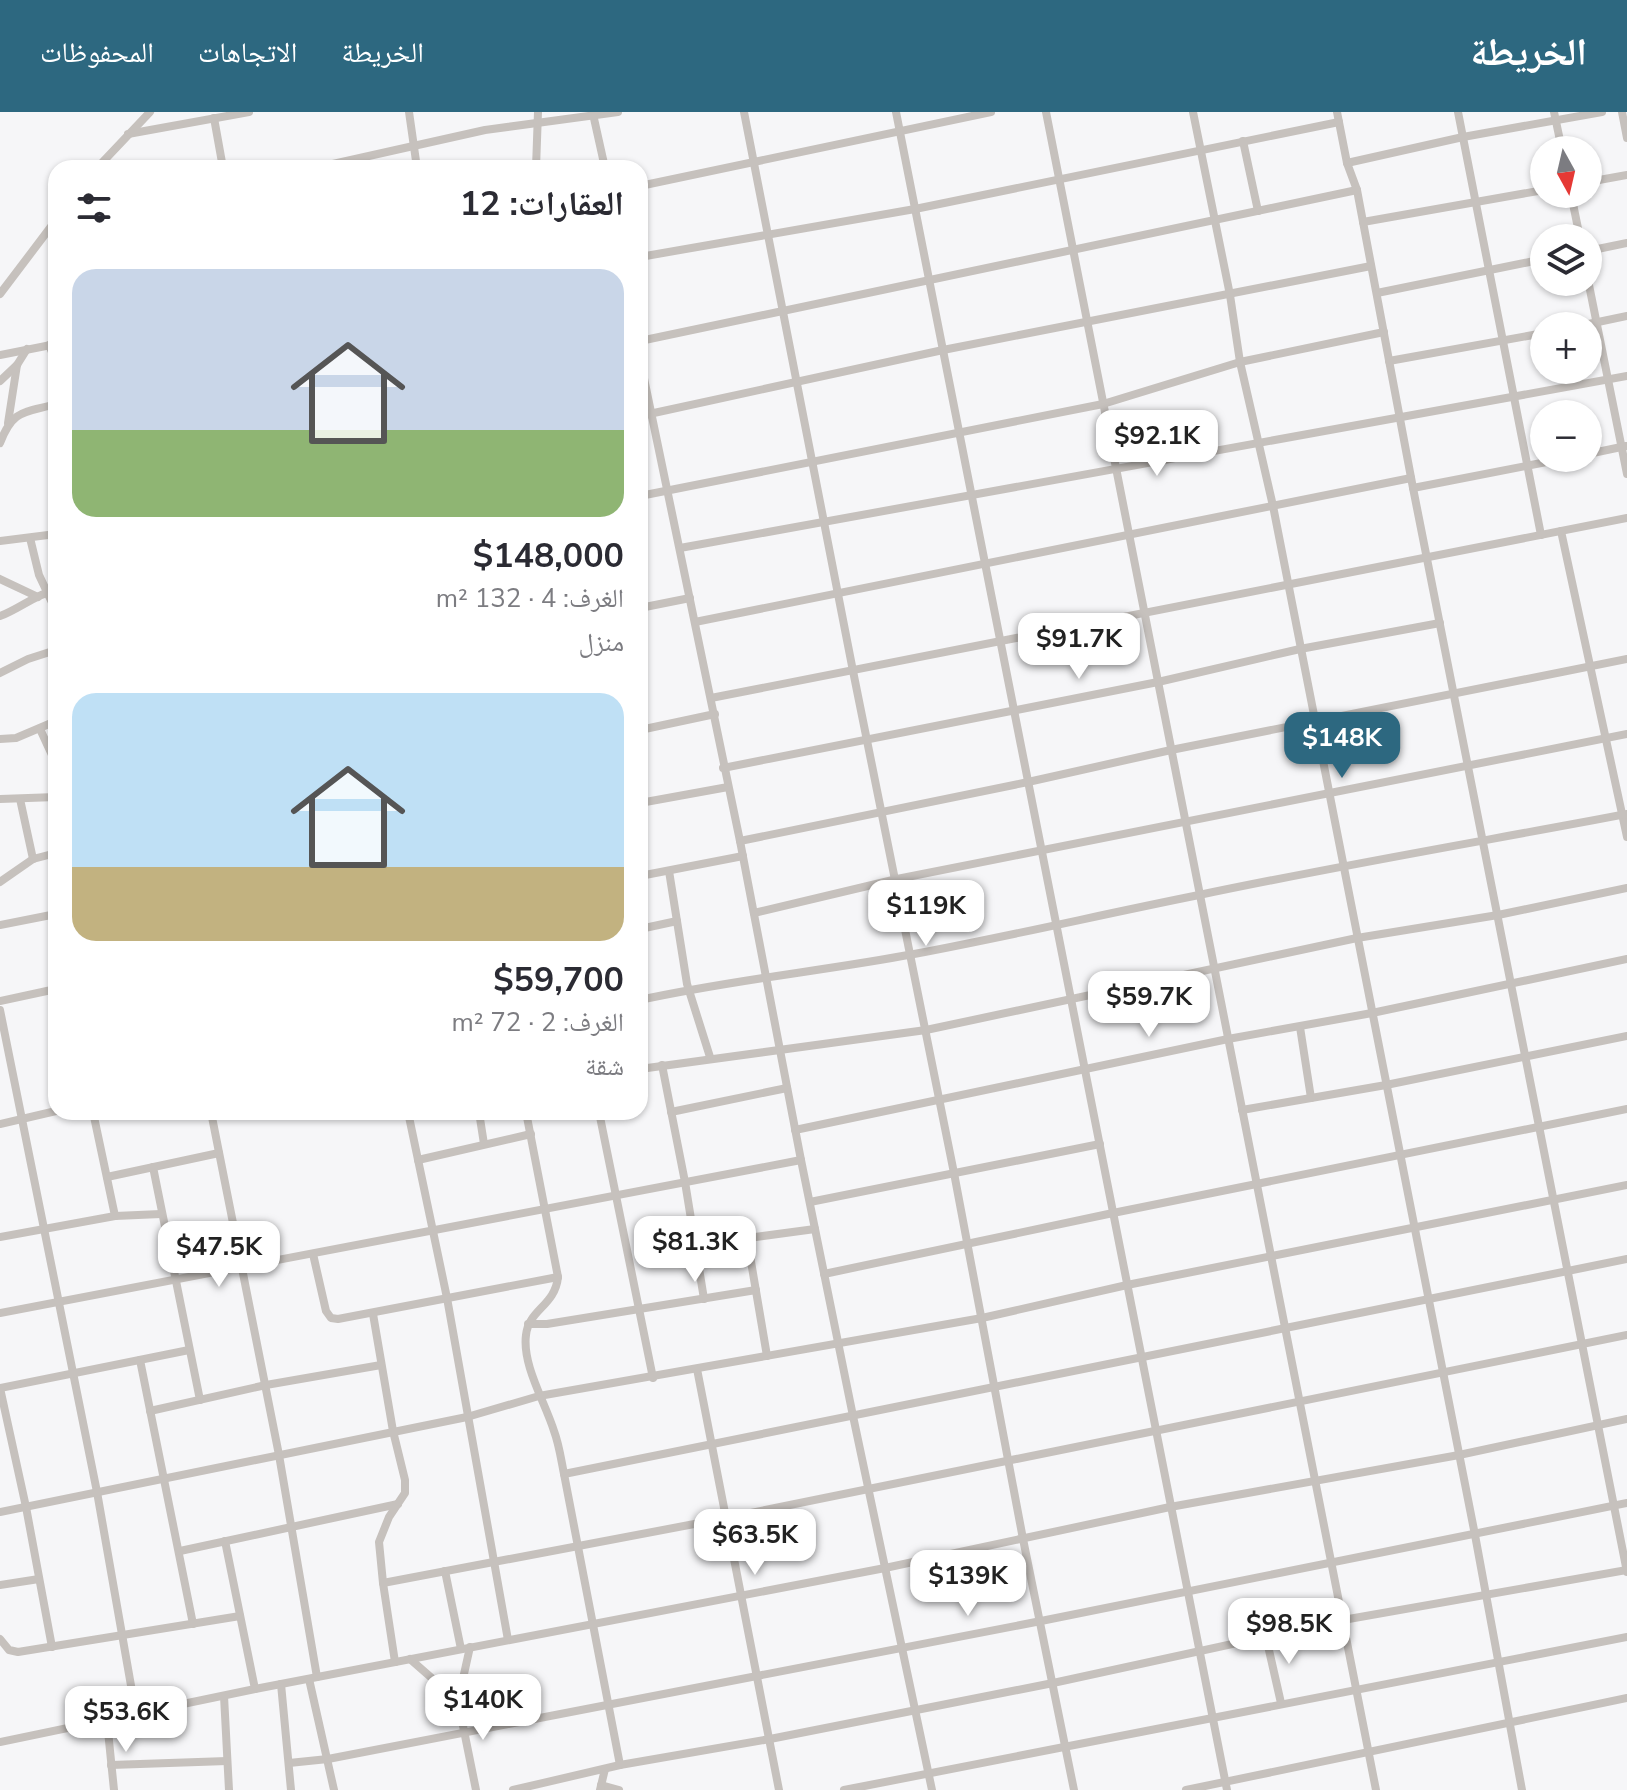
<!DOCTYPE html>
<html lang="ar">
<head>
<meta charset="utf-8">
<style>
	body { margin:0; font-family:"Nunito Sans","Noto Naskh Arabic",sans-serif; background:#f2f2f3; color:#2b2b33; direction:rtl; height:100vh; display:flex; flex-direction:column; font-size:30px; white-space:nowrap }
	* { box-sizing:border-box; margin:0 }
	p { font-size:26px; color:#7c7c81 }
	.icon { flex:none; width:44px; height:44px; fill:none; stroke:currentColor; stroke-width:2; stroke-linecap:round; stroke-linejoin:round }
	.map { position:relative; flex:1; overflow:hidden; direction:ltr }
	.drawer { position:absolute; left:48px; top:48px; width:600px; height:960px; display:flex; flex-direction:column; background:#fff; border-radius:24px; box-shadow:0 2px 6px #0004; direction:rtl }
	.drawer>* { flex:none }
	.needle { width:52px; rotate:172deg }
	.fabs { position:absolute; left:1530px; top:24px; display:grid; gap:16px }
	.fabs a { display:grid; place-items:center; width:72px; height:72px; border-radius:50%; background:#fff; box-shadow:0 2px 6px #0004; font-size:40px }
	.price { position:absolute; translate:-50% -68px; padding:0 18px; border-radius:16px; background:#fff; color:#222; font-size:26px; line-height:52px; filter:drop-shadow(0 2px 4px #0008) }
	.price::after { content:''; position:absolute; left:50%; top:48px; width:24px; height:18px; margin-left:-12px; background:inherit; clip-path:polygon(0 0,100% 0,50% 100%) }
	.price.on { background:#2d6880; color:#fff }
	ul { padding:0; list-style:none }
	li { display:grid; align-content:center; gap:16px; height:424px; padding:0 24px }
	li span { display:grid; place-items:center; height:248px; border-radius:24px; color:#555 }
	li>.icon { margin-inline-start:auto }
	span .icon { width:144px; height:144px; fill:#fffc; stroke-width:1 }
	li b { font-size:34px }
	h2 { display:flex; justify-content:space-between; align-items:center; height:96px; padding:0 24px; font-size:34px }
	header { display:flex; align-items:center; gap:48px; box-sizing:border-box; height:112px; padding:0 40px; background:#2d6880; color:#fff }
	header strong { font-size:38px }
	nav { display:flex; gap:44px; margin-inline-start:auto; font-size:28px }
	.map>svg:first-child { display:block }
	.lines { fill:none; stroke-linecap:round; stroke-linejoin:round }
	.minor { stroke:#c6c1bd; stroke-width:8 }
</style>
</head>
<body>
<header>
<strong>الخريطة</strong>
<nav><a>الخريطة</a><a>الاتجاهات</a><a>المحفوظات</a></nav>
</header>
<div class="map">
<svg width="1627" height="1678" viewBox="0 0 1627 1678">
	<rect width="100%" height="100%" fill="#f6f6f8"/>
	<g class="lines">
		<!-- minor -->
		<g class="minor">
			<path d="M409,0L417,56"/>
			<path d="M744,0L853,559L954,1061L1023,1427L1074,1678"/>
			<path d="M896,0L1227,1678"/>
			<path d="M1046,0L1376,1678"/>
			<path d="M1193,0L1230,183L1240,250L1273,394L1475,1423L1522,1678"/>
			<path d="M1337,0L1347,51L1357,78L1413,376L1627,1460"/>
			<path d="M1458,0L1541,423"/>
			<path d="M1554,0L1562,38"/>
			<path d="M1622,0L1627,26"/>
			<path d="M593,2L605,56"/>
			<path d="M214,6L223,56"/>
			<path d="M128,22L249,0"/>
			<path d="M1243,29L1258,99"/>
			<path d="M1347,51L1463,25L1602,0"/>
			<path d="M97,56L150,0"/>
			<path d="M315,56L485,18L618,0"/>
			<path d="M536,56L538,0"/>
			<path d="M1588,70L1627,63"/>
			<path d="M640,74L991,0"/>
			<path d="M1571,82L1580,126"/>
			<path d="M1363,110L1544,78"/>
			<path d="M1588,139L1627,131"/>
			<path d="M640,145L915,97L1339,10"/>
			<path d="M1588,168L1627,362"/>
			<path d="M1377,181L1544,147"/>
			<path d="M0,182L56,108"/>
			<path d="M1579,214L1627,204"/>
			<path d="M640,229L1357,78"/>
			<path d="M49,233L56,250"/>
			<path d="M0,243L56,232"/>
			<path d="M640,247L740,729L801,1048L853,1304L932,1678"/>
			<path d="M1389,249L1544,221"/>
			<path d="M0,269L17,253"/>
			<path d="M640,304L943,238L1371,154"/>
			<path d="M8,311L17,253L27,237"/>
			<path d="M0,331C13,297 24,301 56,292"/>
			<path d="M1588,342L1626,334"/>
			<path d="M1413,376L1567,346"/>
			<path d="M640,384L1103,292L1240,250L1384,220"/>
			<path d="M1561,419L1627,725"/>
			<path d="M30,426L39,463L56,499"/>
			<path d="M0,429L56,422"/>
			<path d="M680,436L1627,264"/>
			<path d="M0,467L38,485"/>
			<path d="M640,496L690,486"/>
			<path d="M0,504C19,497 36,482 56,478"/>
			<path d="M695,510L1411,366"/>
			<path d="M0,561L28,547L56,538"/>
			<path d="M711,586L1627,406"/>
			<path d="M40,617L52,643L56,645"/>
			<path d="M640,618L715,602"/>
			<path d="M0,627L16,626L56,609"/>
			<path d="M723,656L1158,570L1300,537L1440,511"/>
			<path d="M0,687L56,685"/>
			<path d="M20,687L33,747"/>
			<path d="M640,691L728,675"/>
			<path d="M740,729L1028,670L1171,638L1627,547"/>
			<path d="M669,759L687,872L710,945"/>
			<path d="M640,764L743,744"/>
			<path d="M0,770L33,747L56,741"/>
			<path d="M754,801L897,767L1627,622"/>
			<path d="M0,813L56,802"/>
			<path d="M640,817L677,809"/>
			<path d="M640,888C731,868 823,859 914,842C1010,824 1104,802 1199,783C1341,753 1484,729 1627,702"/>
			<path d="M0,889L56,877"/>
			<path d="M0,898L97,1380L136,1602"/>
			<path d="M1300,915L1311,986"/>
			<path d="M662,953L685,1070L704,1187"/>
			<path d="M640,957L926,918L1357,826L1498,803L1627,776"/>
			<path d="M1242,998L1386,973L1627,924"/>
			<path d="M93,1000L115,1104"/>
			<path d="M211,1000L279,1343L317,1565"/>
			<path d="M408,1000L447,1186L508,1528"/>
			<path d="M479,1000L484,1032"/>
			<path d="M526,1000L558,1165C555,1194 529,1197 526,1223C522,1253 545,1290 554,1319C559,1332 561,1347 564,1362L620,1653"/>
			<path d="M599,1000L653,1266"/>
			<path d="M671,1000L787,976"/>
			<path d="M0,1012L56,999"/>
			<path d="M795,1018L1228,927L1372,901L1627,847"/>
			<path d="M418,1048L531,1022"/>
			<path d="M153,1055L200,1288"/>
			<path d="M107,1065L219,1041"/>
			<path d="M810,1090L1100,1032"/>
			<path d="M0,1125L115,1104L161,1102"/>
			<path d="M747,1126L767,1244"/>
			<path d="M696,1133L815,1117"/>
			<path d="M313,1142L326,1199L331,1206L338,1207L558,1165"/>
			<path d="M824,1162L1113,1101L1627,997"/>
			<path d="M0,1201L801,1048"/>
			<path d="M373,1202L393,1319L405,1368V1381L389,1405L379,1430L383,1471L395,1550"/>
			<path d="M528,1212H547L756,1178"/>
			<path d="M140,1248L193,1512"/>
			<path d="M697,1257L779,1678"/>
			<path d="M0,1276L26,1395L52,1535"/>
			<path d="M0,1276L189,1238"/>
			<path d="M150,1299L266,1273L381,1253"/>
			<path d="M564,1362L1627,1147"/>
			<path d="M0,1400L467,1305L539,1284L982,1206L1127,1173L1627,1073"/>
			<path d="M225,1429L255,1577"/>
			<path d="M180,1439L398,1392"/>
			<path d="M445,1459L461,1537"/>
			<path d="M383,1471L726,1406L1627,1223"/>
			<path d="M0,1473L39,1467"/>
			<path d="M1266,1525L1281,1591"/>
			<path d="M0,1527L9,1538L18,1540L240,1504"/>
			<path d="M470,1535L458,1589L476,1678"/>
			<path d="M410,1547L458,1589"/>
			<path d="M309,1567L334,1678"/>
			<path d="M281,1572L291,1678"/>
			<path d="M224,1584L229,1678"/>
			<path d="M107,1609L114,1678"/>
			<path d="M0,1630L255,1577L885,1456L1170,1395L1459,1343L1627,1307"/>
			<path d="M289,1651L328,1647L1041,1509L1627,1391"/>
			<path d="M111,1653L227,1649"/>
			<path d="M601,1673L619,1678"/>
			<path d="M513,1678L620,1653L770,1627L1053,1571L1343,1508L1627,1458"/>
			<path d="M600,1678L605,1657"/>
			<path d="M844,1678L1627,1525"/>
			<path d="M1186,1678L1627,1586"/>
		</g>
	</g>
</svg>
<div class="fabs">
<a><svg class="needle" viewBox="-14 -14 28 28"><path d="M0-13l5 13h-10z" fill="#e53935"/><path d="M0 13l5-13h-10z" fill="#7c7c81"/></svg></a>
<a><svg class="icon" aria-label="layers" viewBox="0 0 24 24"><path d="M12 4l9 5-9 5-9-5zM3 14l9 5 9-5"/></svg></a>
<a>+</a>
<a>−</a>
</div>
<b class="price" style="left:1157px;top:366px">$92.1K</b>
<b class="price" style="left:1079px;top:569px">$91.7K</b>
<b class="price on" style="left:1342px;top:668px">$148K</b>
<b class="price" style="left:926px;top:836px">$119K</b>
<b class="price" style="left:1149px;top:927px">$59.7K</b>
<b class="price" style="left:695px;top:1172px">$81.3K</b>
<b class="price" style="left:219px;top:1177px">$47.5K</b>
<b class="price" style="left:755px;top:1465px">$63.5K</b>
<b class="price" style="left:968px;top:1506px">$139K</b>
<b class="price" style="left:1289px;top:1554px">$98.5K</b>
<b class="price" style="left:483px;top:1630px">$140K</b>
<b class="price" style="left:126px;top:1642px">$53.6K</b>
<section class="drawer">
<h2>العقارات: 12<svg class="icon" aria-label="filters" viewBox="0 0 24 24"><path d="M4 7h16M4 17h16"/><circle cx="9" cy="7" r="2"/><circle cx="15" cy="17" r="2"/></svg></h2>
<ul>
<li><span style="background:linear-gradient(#c9d6e8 65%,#8fb573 0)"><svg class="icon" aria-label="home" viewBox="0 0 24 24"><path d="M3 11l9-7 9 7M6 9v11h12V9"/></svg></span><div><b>$148,000</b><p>الغرف: 4 · 132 m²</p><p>منزل</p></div></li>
<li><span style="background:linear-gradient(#bfe0f5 70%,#c2b280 0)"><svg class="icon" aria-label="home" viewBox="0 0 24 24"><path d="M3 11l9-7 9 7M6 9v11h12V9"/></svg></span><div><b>$59,700</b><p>الغرف: 2 · 72 m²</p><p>شقة</p></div></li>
</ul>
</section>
</div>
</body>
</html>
